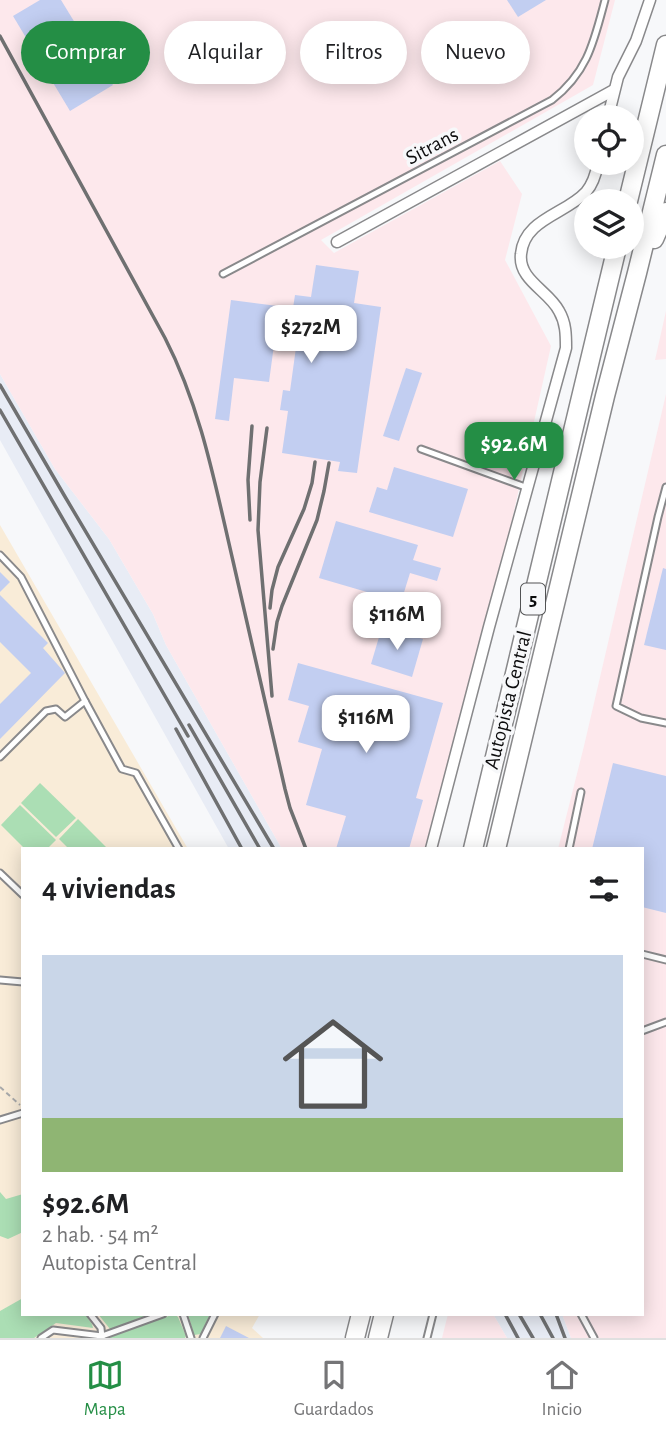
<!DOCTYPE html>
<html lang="es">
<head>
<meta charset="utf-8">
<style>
	body { margin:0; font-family:"Alegreya Sans",sans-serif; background:#f6f6f6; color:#202124; height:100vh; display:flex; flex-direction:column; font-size:26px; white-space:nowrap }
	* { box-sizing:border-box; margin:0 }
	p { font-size:23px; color:#757577 }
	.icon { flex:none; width:38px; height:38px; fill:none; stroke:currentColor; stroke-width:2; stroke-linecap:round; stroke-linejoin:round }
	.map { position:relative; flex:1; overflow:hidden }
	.sheet { position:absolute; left:21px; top:847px; width:623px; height:469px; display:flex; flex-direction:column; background:#fff; border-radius:0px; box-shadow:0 4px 18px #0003 }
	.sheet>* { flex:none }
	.hud { position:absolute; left:21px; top:21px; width:625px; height:63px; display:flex; gap:14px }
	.controls { position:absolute; left:574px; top:105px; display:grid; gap:14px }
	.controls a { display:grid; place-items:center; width:70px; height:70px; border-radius:50%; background:#fff; box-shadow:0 4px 18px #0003; font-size:35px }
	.price { position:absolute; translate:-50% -60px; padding:0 16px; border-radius:14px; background:#fff; color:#222; font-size:23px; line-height:46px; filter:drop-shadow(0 2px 4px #0008) }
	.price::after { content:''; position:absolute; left:50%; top:42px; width:21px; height:16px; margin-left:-10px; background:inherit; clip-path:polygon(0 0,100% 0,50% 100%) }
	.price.current { background:#248e45; color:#fff }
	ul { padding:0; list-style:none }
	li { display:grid; align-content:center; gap:14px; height:371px; padding:0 21px }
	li+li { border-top:2px solid #e0e0e0 }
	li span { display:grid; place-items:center; height:217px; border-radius:0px; color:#555 }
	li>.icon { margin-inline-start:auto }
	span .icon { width:126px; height:126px; fill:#fffc; stroke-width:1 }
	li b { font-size:30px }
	h2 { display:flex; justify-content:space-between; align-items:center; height:84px; padding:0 21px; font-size:30px }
	.pill { padding:0 24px; border-radius:32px; background:#fff; box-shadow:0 4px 18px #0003; font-size:24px; line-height:63px }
	.pill.current { background:#248e45; color:#fff }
	.tab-bar { display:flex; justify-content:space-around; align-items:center; height:98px; border-top:2px solid #e0e0e0; background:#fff; font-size:19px; color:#757577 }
	.tab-bar a { display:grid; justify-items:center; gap:4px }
	.tab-bar .current { color:#248e45 }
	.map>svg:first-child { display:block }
	.built { fill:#e8ecf5 }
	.industrial { fill:#fde8ec }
	.education { fill:#f9ecd8 }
	.green { fill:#abdeb4 }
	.building { fill:#c2cef1 }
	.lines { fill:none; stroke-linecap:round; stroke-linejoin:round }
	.lane-casing { stroke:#89898b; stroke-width:9 }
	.street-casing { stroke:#89898b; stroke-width:13 }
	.highway-casing { stroke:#89898b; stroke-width:21 }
	.path { stroke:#a8a9aa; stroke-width:2; stroke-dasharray:5 3.5; stroke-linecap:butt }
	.lane { stroke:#fff; stroke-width:5 }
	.street { stroke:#fff; stroke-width:10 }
	.highway { stroke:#fff; stroke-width:18 }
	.rail { stroke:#6f7071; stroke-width:3.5 }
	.labels { text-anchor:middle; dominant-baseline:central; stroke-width:7; stroke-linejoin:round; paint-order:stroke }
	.shield { fill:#f7f8fa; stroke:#525354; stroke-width:2 }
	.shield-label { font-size:19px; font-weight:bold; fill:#0c0c0d }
	.street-label { font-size:21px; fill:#0c0c0d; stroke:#f7f8fa }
</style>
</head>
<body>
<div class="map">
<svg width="666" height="1338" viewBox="0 0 666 1338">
	<rect width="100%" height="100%" fill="#f7f8fa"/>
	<!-- built -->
	<g class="built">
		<path d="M0,374L55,469L109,539L153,614L166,645L282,849H229L0,440Z"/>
		<path d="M493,1314H562L571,1338H507Z"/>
	</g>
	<!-- industrial -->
	<g class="industrial">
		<path d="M0,0H615L593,85L321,240L334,253L500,161L522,194L505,260L551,346L438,849H282L166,645L153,614L109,539L55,469L0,374Z"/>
		<path d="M666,311V359L655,360Z"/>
		<path d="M666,394V1338H571L562,1314H642V849H558L584,746Z"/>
		<path d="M448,1314H493L507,1338H442Z"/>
	</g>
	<!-- education -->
	<path class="education" d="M0,525L188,849H23V1314H260L252,1328L263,1338H0Z"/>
	<!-- green -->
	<g class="green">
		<path d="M40,783L76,818L56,837L21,803Z"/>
		<path d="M20,805L56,840L47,849H25L1,825Z"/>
		<path d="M78,819L108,849H69L59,839Z"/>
		<path d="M0,1192L6,1199L23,1194V1232L8,1239L0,1236Z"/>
		<path d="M23,1298V1314H85L92,1324L93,1328L56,1323L34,1338H0V1311Z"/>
		<path d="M98,1314H151L110,1329Z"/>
		<path d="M174,1314L178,1317L186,1336L185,1338H108Z"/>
		<path d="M188,1314H210L201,1334L194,1335Z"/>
	</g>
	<!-- building -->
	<g class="building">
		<path d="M40,0H61L113,85L70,111L13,16Z"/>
		<path d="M507,0H546L518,17Z"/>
		<path d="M316,265L359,271L354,303L381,307L357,473L338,471L340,462L282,453L288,411L280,410L283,390L290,391L298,333L276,330L269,382L234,378L229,421L215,419L231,300L293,308L295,295L311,297Z"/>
		<path d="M406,368L422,373L399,441L383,436Z"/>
		<path d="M394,467L468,489L453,537L369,512L377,487L387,490Z"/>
		<path d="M336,521L418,545L413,560L441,568L437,581L410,573L401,602L319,578Z"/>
		<path d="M663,568L666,569V650L644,645Z"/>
		<path d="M0,572L10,582L0,592Z"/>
		<path d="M0,595L48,643L43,648L65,673L0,739V704L31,673L0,642Z"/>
		<path d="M382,627L423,639L412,677L371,664Z"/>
		<path d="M298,663L443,703L416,798L423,800L409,849H336L346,816L306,805L322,749L298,742L309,706L288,700Z"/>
		<path d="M613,763L666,776V913L642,907V849H592Z"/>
		<path d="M226,1326L249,1338H220Z"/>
	</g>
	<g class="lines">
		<defs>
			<g id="lane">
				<path d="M223,274L552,100C588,72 594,41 605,0"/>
				<path d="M421,449L528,488"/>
				<path d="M666,487L658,517L616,706L641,718L666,723"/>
				<path d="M0,555L21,577L85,701"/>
				<path d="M0,757L46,711L56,709L65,717L85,701L122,769L136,773L179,849"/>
				<path d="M569,849L581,792"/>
				<path d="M0,873L23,895"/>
				<path d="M642,954L666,960"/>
				<path d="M0,980L23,982"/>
				<path d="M642,1031L666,1022"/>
				<path d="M0,1120L23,1113"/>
				<path d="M90,1314L101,1328L102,1338"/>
				<path d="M183,1314L191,1338"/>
				<path d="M581,1314L594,1338"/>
				<path d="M41,1338L53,1330L102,1336L163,1314"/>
				<path d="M203,1338L215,1314"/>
				<path d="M427,1338L433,1314"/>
			</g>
			<g id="street">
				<path d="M608,117L618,77L636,41L650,0"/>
				<path d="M337,242L614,90"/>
				<path d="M431,849L489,627L566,348C566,335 566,323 559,311C549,291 518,280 521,254C524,219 566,214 586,192C593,184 596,174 598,163"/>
			</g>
			<g id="highway">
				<path d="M628,201L666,45"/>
				<path d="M654,239L666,212"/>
				<path d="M473,849L617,247"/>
				<path d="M496,849L605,396L637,273L666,155"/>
				<path d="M355,1338L361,1314"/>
				<path d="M378,1338L384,1314"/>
			</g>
		</defs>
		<!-- lane casing -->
		<use href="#lane" class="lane-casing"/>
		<!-- street casing -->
		<use href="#street" class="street-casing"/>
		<!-- highway casing -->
		<use href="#highway" class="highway-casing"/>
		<!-- path -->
		<path class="path" d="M0,1087L20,1105"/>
		<!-- lane -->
		<use href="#lane" class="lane"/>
		<!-- street -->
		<use href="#street" class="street"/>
		<!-- highway -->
		<use href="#highway" class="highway"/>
		<!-- rail -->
		<g class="rail">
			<path d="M0,36L165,338C201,408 215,484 233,561C250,637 268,713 285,789L290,808L306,849"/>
			<path d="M0,385L64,495L274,849"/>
			<path d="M0,410L188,736"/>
			<path d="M267,428L260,482L258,530L272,696"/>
			<path d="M250,520L248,480L252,426"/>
			<path d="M270,608L272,590L278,567L304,509L312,483L315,462"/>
			<path d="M273,649L277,622L282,606L317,520L324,491L329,463"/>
			<path d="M189,725L260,849"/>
			<path d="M176,729L242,849"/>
			<path d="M505,1314L518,1338"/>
			<path d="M519,1314L533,1338"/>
			<path d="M540,1314L553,1338"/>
			<path d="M556,1314L565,1338"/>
		</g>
	</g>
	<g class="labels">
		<!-- shield labels -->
		<rect class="shield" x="521" y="583.5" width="24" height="31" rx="5"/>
		<g class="shield-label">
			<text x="533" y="599">5</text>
		</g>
		<!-- street labels -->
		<g class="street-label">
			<text transform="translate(432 146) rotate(-28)">Sitrans</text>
			<text transform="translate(508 700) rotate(-76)">Autopista Central</text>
		</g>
	</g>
</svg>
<div class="controls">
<a><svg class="icon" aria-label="locate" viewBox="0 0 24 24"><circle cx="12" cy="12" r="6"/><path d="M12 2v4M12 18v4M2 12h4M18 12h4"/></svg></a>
<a><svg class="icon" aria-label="layers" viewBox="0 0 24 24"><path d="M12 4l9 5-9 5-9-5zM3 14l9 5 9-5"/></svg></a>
</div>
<b class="price" style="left:311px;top:365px">$272M</b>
<b class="price current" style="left:514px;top:482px">$92.6M</b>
<b class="price" style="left:397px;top:652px">$116M</b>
<b class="price" style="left:366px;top:755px">$116M</b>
<div class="hud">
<a class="pill current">Comprar</a>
<a class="pill">Alquilar</a>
<a class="pill">Filtros</a>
<a class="pill">Nuevo</a>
</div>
<section class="sheet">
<h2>4 viviendas<svg class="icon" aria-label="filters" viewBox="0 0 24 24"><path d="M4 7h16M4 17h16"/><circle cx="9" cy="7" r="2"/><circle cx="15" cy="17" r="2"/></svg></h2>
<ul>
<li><span style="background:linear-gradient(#c9d6e8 75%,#8fb573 0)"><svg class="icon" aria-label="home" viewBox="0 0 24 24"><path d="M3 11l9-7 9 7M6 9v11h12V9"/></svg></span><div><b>$92.6M</b><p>2 hab. · 54 m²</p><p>Autopista Central</p></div></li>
</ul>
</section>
</div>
<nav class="tab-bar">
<a class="current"><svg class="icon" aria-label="map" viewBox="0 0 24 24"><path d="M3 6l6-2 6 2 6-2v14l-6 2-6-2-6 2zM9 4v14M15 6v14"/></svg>Mapa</a>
<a><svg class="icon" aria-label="saved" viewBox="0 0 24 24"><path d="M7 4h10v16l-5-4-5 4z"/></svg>Guardados</a>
<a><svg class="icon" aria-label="home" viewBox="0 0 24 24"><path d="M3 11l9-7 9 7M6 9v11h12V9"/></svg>Inicio</a>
</nav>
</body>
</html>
